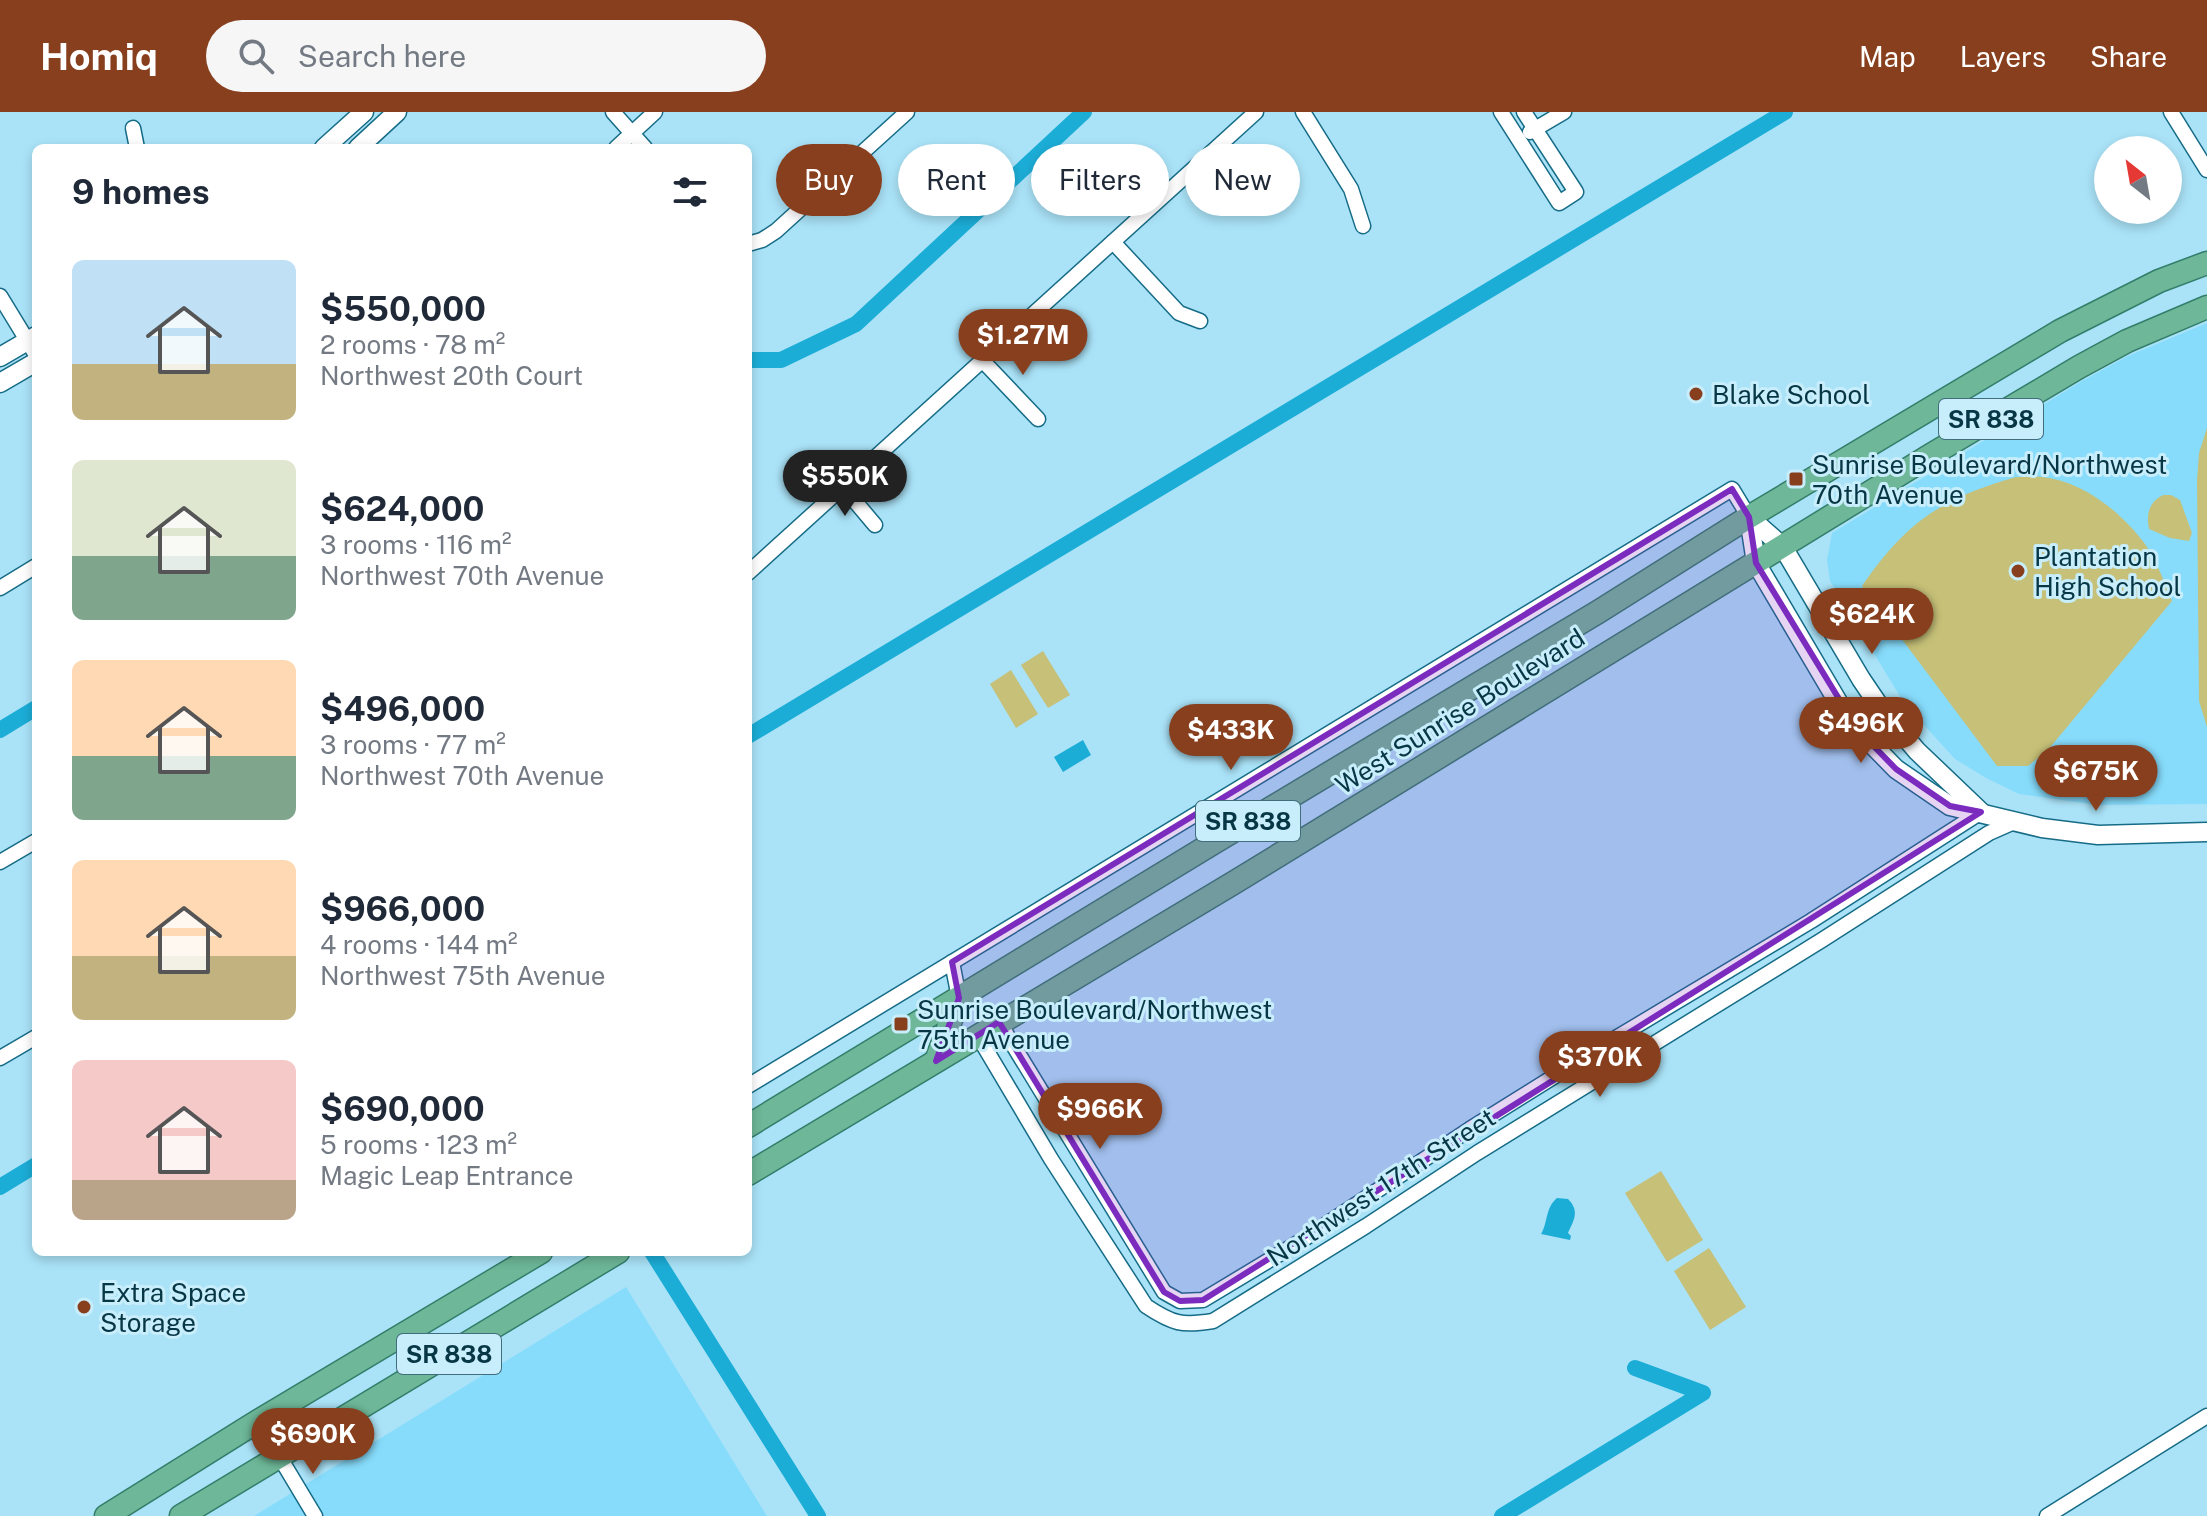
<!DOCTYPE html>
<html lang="en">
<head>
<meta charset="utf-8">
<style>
	body { margin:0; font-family:"Public Sans",sans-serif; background:#f6f6f7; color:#1f2937; height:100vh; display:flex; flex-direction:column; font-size:30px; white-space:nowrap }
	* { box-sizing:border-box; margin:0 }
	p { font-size:26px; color:#747a83 }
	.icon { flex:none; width:44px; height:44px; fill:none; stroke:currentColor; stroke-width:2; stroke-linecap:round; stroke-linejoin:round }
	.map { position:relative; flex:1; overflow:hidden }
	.details { position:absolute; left:32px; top:32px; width:720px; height:1112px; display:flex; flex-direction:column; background:#fff; border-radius:12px; box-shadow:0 4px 12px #0003 }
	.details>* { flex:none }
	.guide { position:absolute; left:776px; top:32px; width:760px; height:72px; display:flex; gap:16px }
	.needle { width:52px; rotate:329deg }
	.tools { position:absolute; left:2094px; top:24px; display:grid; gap:16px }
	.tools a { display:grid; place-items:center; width:88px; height:88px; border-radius:50%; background:#fff; box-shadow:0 4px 12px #0003; font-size:40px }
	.price { position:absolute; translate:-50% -68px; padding:0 18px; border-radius:28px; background:#873f1e; color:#fff; font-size:26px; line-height:52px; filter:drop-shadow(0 2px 4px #0008) }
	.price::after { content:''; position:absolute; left:50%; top:48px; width:24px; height:18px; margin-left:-12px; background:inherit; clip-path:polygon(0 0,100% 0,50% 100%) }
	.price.current { background:#222; color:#fff }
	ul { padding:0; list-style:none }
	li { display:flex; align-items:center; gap:24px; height:200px; padding:0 40px }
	li span { display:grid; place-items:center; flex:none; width:224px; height:160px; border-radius:12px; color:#555 }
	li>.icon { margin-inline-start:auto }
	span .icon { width:96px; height:96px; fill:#fffc; stroke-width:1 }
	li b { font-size:34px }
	h2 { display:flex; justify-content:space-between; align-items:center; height:96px; padding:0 40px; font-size:34px }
	.chip { padding:0 28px; border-radius:36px; background:#fff; box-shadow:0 4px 12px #0003; font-size:28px; line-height:72px }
	.chip.current { background:#873f1e; color:#fff }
	header { display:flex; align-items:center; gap:48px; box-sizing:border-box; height:112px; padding:0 40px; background:#873f1e; color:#fff }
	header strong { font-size:38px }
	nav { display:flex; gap:44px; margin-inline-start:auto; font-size:28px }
	.search { width:560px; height:72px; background:#f6f6f7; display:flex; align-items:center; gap:20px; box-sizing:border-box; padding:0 28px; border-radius:44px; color:#747a83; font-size:30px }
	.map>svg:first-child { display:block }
	.built { fill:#87dcfc }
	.green { fill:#c6c078 }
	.water { fill:#1cadd7 }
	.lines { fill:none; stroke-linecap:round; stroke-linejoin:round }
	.canal { stroke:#1cadd7; stroke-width:16 }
	.minor-casing { stroke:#166c86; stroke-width:17 }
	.tertiary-casing { stroke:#166c86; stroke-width:21 }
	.trunk-casing { stroke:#337e6b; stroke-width:25 }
	.minor { stroke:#fff; stroke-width:14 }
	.tertiary { stroke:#fff; stroke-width:18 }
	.trunk { stroke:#6eb798; stroke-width:22 }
	.marked { fill:#7b2cbf; fill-opacity:0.2; stroke:#7b2cbf; stroke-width:6; stroke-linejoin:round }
	.poi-dot { fill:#873f1e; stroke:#c8edfb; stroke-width:3 }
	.labels { text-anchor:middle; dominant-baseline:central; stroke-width:6; stroke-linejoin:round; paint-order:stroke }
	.shield { fill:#c8edfb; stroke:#416d7c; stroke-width:2 }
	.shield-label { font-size:24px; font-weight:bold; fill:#073645 }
	.poi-label { font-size:26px; fill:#073645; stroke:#c8edfb; text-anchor:start }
	.street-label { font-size:26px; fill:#073645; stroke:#c8edfb }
</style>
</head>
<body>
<header>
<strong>Homiq</strong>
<div class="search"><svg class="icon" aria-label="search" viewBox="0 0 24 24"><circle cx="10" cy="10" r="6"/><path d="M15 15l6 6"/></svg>Search here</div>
<nav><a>Map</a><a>Layers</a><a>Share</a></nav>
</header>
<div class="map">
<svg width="2207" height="1404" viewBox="0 0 2207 1404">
	<rect width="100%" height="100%" fill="#aae3f8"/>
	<!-- built -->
	<g class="built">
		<path d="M2207,211V692L2097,693L2019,682L1986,666L1955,647L1904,591L1830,469L1827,448L1832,421L2082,269L2128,244Z"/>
		<path d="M626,1175L767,1404H254Z"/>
	</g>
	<!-- green -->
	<g class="green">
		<path d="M2207,316V615L2199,589L2197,368L2199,341Z"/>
		<path d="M2016,365C2025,365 2033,364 2042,365C2083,369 2121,400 2145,432C2157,449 2164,470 2172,489L2047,639L2028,654H1997L1862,474C1906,410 1942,386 2016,365Z"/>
		<path d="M2163,383H2171L2180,388L2192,421L2189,429L2170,426L2149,417C2146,402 2149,390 2163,383Z"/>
		<path d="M1043,539L1070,583L1048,596L1021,553Z"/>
		<path d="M1011,558L1038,602L1016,616L990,572Z"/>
		<path d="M1661,1059L1703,1128L1667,1150L1625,1081Z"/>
		<path d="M1709,1136L1746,1195L1710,1218L1674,1159Z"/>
	</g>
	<!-- water -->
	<g class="water">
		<path d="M1083,628L1091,643L1063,660L1054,645Z"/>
		<path d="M1557,1086L1568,1087C1580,1099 1574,1108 1568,1121L1571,1124L1570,1128L1541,1122C1548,1111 1545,1096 1557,1086Z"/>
	</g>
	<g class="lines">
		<!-- canal -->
		<g class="canal">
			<path d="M748,248H781L856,212L1084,0"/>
			<path d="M0,618L36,596"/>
			<path d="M748,624L1785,0"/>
			<path d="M0,1075L36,1053"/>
			<path d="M652,1140L818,1404"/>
			<path d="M1502,1404L1703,1281L1635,1256"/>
		</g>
		<defs>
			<g id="minor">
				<path d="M613,0L645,36"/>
				<path d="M1303,0L1351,77L1363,114"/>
				<path d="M1501,0L1559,91L1576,80L1524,0"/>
				<path d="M2171,0L2207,58"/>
				<path d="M133,16L137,36"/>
				<path d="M1530,20L1564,0"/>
				<path d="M616,36L655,0"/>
				<path d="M1113,130L1179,201L1200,209"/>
				<path d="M748,132L762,128L776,119L907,0"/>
				<path d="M0,184L36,243"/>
				<path d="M982,248L1038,307"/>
				<path d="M843,375L875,413"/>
				<path d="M748,461L1256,0"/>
				<path d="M0,476L36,454"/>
				<path d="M0,750L36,729"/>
				<path d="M952,850L959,886"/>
				<path d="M999,910L1164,1180L1180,1189L1203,1188L1301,1129L1470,1017L1611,929L1811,809L1981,700"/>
				<path d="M978,924L1051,1047L1146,1194C1173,1212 1182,1214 1213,1209L1366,1114L1477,1041L1822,828L1989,721L2014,710"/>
				<path d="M0,946L36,925"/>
				<path d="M748,974L1732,377L1749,405"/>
				<path d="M250,1314L279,1344L315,1404"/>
				<path d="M2047,1404L2207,1304"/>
			</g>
			<g id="tertiary">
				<path d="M324,36L364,0"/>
				<path d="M358,36L397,0"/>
				<path d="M0,245L36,224"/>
				<path d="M0,271L36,250"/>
				<path d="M1749,405L1756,451L1841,595L1858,618L1896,657L1950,694L2042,716L2098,723L2207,720"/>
				<path d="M1749,405L1783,435L1861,567L1882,598L1917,639L1981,700"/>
			</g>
			<g id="trunk">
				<path d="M936,949L959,886"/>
				<path d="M748,1014L1213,731L1598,500L1749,405L2060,219L2159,169L2207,151"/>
				<path d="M748,1062L1235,770L1931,343L2079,255L2127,229L2207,195"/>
				<path d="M106,1404L250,1314L541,1140"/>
				<path d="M181,1404L618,1140"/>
			</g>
		</defs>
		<!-- minor casing -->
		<use href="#minor" class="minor-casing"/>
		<!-- tertiary casing -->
		<use href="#tertiary" class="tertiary-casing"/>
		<!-- trunk casing -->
		<use href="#trunk" class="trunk-casing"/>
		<!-- minor -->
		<use href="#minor" class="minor"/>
		<!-- tertiary -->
		<use href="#tertiary" class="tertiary"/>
		<!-- trunk -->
		<use href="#trunk" class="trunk"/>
	</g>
	<!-- marked area -->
	<path class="marked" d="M1732,377L1749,405L1756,451L1858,618L1896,657L1950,694L1981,700L1203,1188L1180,1189L1164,1180L999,910L936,949L959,886L952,850Z"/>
	<!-- markers -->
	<g class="poi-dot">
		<circle cx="1696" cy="282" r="8"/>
		<rect x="1788" y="359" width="16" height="16" rx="4"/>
		<circle cx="2018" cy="459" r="8"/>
		<rect x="893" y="904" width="16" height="16" rx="4"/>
		<circle cx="84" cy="1195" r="8"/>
	</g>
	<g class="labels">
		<!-- shield labels -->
		<g class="shield">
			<rect x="1939" y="287" width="104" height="40" rx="6"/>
			<rect x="1196" y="689" width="104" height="40" rx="6"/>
			<rect x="397" y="1222" width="104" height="40" rx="6"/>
		</g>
		<g class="shield-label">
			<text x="1991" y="307">SR 838</text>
			<text x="1248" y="709">SR 838</text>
			<text x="449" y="1242">SR 838</text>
		</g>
		<!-- poi labels -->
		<g class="poi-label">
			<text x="1712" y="282">Blake School</text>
			<text x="1812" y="352">Sunrise Boulevard/Northwest<tspan x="1812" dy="30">70th Avenue</tspan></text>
			<text x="2034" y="444">Plantation<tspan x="2034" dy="30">High School</tspan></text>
			<text x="917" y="897">Sunrise Boulevard/Northwest<tspan x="917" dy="30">75th Avenue</tspan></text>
			<text x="100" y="1180">Extra Space<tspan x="100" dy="30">Storage</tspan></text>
		</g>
		<!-- street labels -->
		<g class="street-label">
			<text transform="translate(1460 599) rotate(-32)">West Sunrise Boulevard</text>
			<text transform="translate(1381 1075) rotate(-33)">Northwest 17th Street</text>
		</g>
	</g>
</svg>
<div class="tools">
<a><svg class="needle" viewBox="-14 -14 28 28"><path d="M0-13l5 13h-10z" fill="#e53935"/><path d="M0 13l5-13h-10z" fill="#747a83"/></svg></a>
</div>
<b class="price" style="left:1023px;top:265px">$1.27M</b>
<b class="price current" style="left:845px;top:406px">$550K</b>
<b class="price" style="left:1872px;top:544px">$624K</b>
<b class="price" style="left:1861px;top:653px">$496K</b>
<b class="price" style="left:1231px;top:660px">$433K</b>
<b class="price" style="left:2096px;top:701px">$675K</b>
<b class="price" style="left:1600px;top:987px">$370K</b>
<b class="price" style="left:1100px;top:1039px">$966K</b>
<b class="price" style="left:313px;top:1364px">$690K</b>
<div class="guide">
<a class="chip current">Buy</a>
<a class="chip">Rent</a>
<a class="chip">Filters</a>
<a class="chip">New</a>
</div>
<section class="details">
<h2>9 homes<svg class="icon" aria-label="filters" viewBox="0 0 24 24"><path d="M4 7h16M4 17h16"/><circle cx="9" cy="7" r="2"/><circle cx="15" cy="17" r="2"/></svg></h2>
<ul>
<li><span style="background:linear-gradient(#bfe0f5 65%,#c2b280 0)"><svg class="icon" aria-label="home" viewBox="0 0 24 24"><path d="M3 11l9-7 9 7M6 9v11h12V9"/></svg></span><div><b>$550,000</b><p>2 rooms · 78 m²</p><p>Northwest 20th Court</p></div></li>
<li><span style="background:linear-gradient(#dfe7d0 60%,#7fa58c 0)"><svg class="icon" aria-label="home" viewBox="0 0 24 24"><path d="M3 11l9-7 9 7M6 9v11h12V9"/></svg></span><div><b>$624,000</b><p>3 rooms · 116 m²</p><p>Northwest 70th Avenue</p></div></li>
<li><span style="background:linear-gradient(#ffd9b3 60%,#7fa58c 0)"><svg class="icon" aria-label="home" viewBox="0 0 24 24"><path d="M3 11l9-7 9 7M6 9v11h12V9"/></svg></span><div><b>$496,000</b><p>3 rooms · 77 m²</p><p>Northwest 70th Avenue</p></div></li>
<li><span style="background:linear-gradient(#ffd9b3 60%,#c2b280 0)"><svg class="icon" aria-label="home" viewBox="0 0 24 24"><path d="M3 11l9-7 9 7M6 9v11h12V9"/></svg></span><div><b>$966,000</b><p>4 rooms · 144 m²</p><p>Northwest 75th Avenue</p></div></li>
<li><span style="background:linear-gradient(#f6c9c9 75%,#b9a48a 0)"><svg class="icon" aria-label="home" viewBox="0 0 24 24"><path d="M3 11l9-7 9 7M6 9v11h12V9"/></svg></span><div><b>$690,000</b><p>5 rooms · 123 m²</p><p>Magic Leap Entrance</p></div></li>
</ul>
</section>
</div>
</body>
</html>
